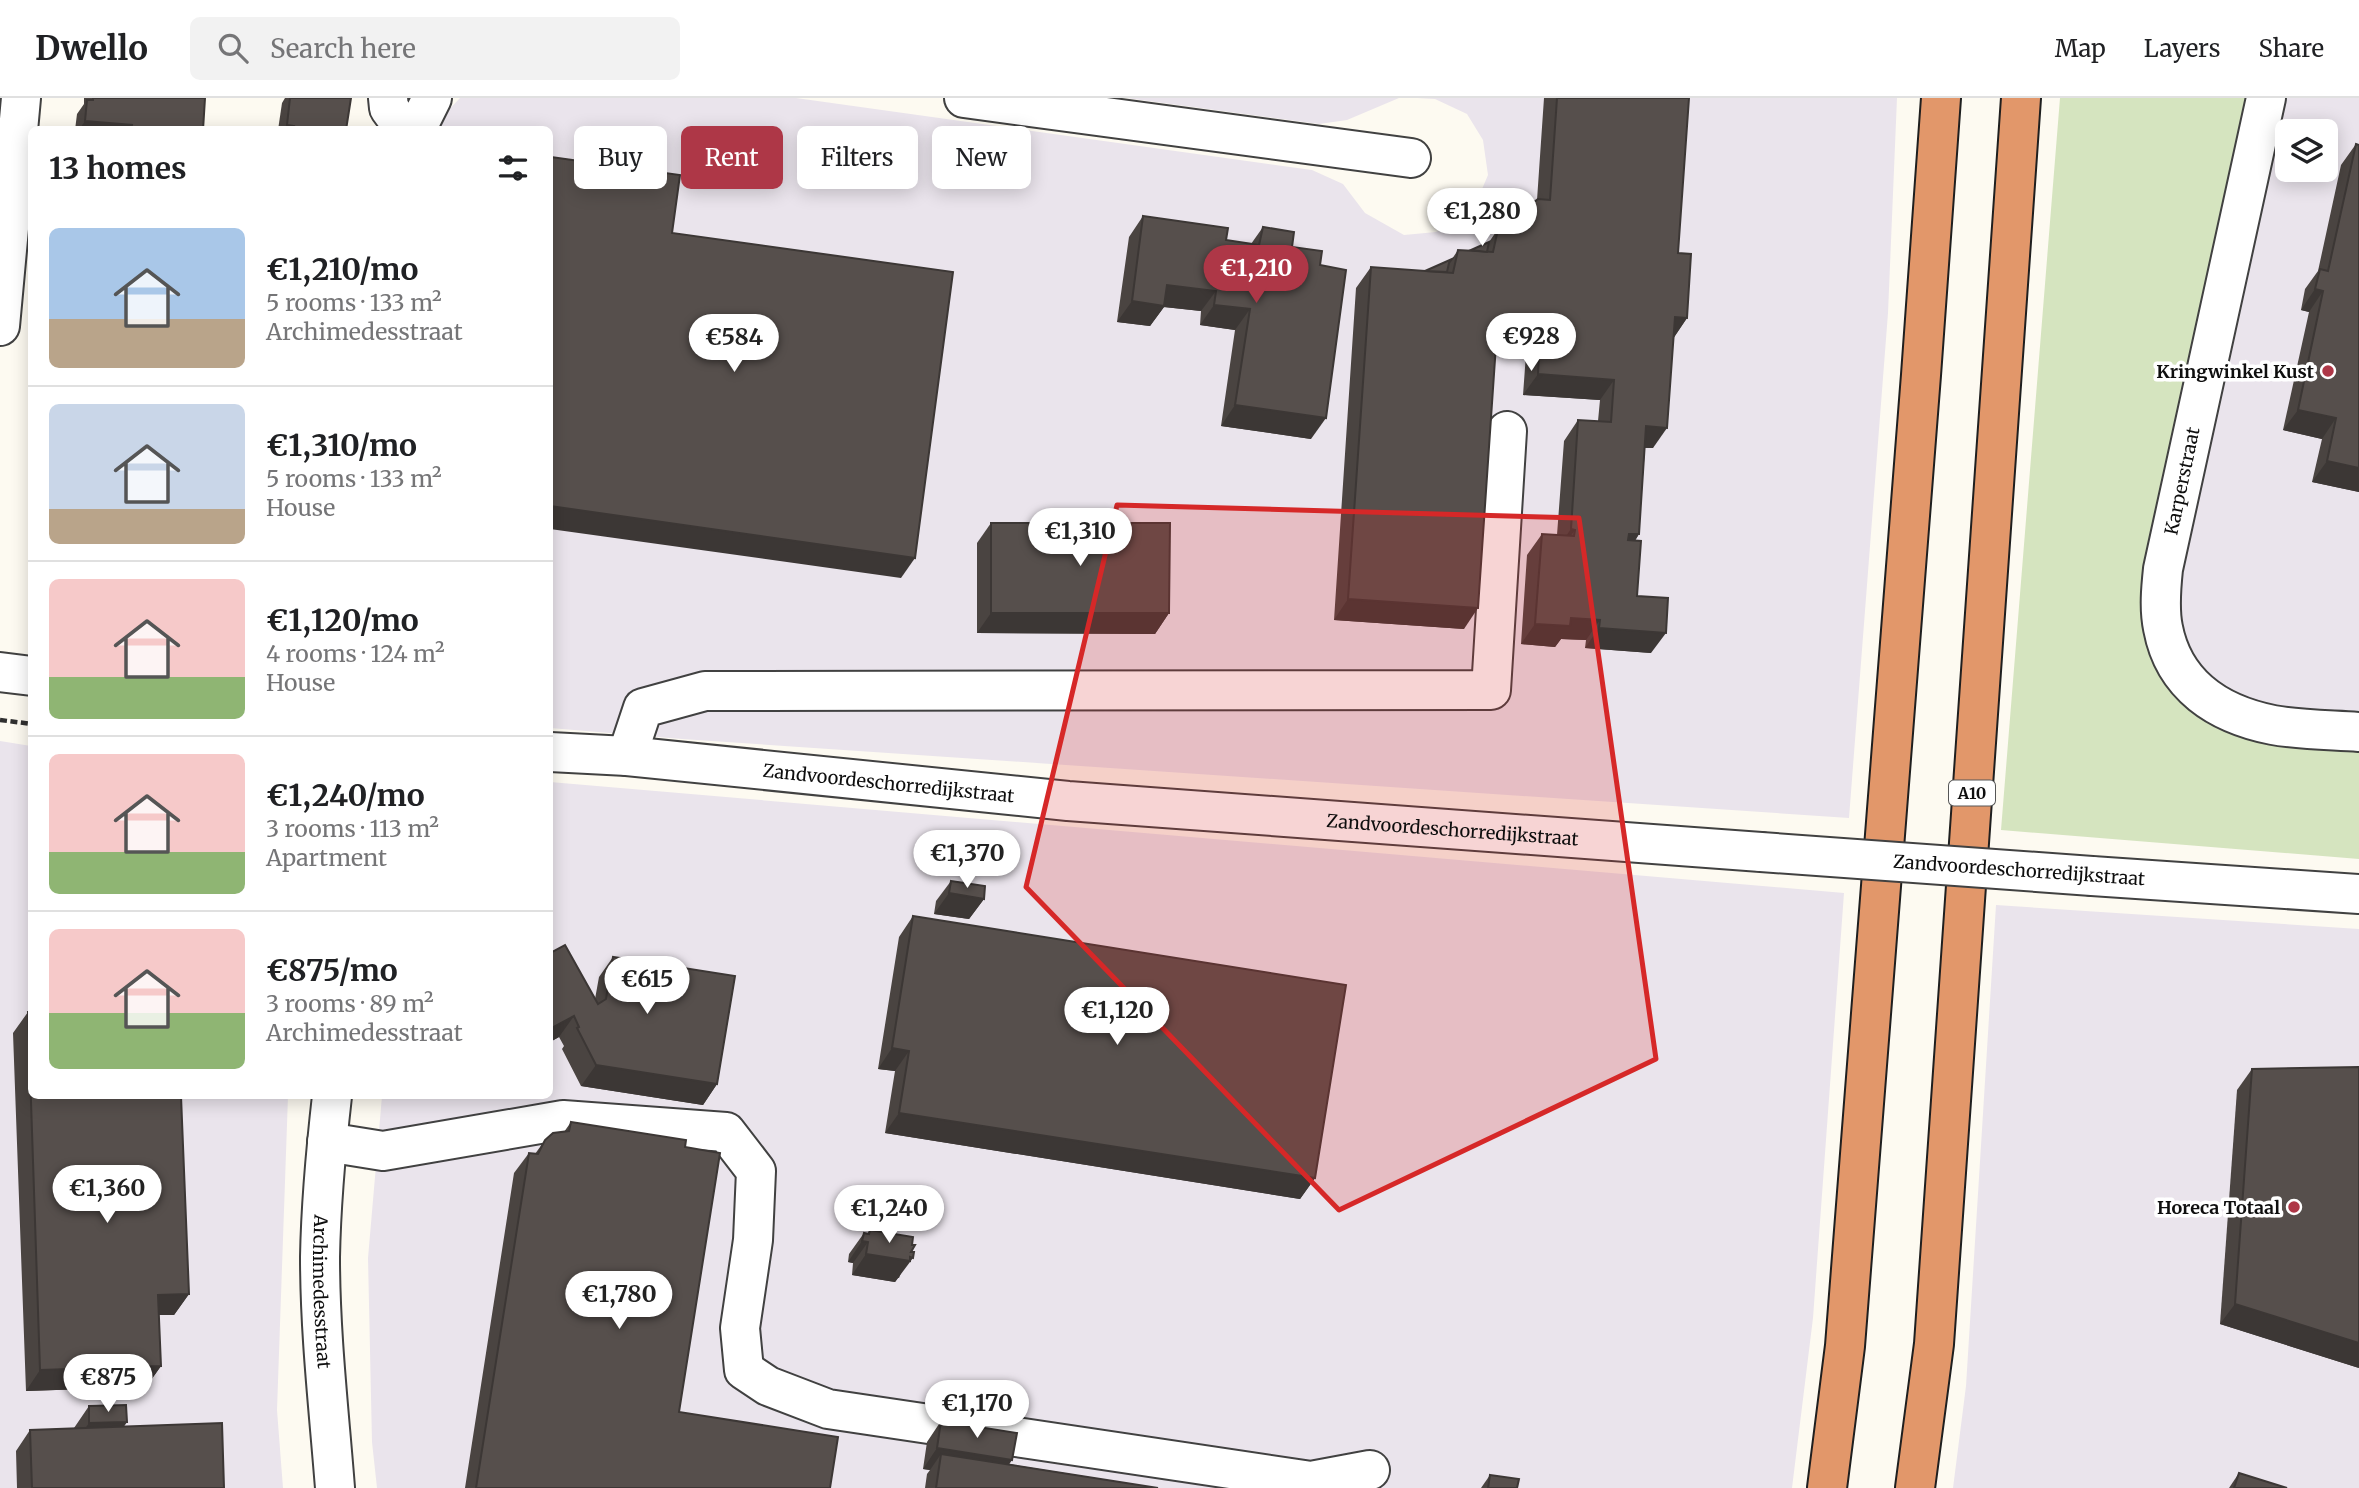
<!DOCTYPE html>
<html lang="en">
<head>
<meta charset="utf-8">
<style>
	body { margin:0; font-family:Merriweather,serif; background:#f2f2f2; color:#202124; height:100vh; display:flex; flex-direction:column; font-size:26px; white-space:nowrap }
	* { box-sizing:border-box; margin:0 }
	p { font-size:23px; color:#757577 }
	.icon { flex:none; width:38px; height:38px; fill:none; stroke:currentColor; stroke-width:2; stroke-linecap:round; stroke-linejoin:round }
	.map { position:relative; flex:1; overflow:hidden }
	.side { position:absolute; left:28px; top:28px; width:525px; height:973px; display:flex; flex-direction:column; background:#fff; border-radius:10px; box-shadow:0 4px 18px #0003 }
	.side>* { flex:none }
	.banner { position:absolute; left:574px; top:28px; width:665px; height:63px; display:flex; gap:14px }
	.tools { position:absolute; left:2275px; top:21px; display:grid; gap:14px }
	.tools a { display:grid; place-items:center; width:63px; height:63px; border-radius:10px; background:#fff; box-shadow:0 4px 18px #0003; font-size:35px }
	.price { position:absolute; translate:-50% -60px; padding:0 16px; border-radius:24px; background:#fff; color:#222; font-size:23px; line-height:46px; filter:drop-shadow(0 2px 4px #0008) }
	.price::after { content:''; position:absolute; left:50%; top:42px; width:21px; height:16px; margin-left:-10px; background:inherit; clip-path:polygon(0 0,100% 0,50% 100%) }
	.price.current { background:#ae3747; color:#fff }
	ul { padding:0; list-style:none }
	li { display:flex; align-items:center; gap:21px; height:175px; padding:0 21px }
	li+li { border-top:2px solid #e0e0e0 }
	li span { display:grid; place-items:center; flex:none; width:196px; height:140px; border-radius:10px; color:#555 }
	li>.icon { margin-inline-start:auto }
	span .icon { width:84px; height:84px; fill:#fffc; stroke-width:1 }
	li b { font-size:30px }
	h2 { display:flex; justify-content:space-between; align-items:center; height:84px; padding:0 21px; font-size:30px }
	.chip { padding:0 24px; border-radius:10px; background:#fff; box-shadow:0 4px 18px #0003; font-size:24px; line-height:63px }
	.chip.current { background:#ae3747; color:#fff }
	header { display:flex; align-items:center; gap:42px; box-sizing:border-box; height:98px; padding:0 35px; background:#fff; border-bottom:2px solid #e0e0e0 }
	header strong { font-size:33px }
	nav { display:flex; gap:38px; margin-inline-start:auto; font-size:24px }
	.search { width:490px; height:63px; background:#f2f2f2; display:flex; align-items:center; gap:18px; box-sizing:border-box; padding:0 24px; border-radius:10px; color:#757577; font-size:26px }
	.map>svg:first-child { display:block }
	.industrial { fill:#eae4ec; fill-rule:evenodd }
	.green { fill:#d5e4bf }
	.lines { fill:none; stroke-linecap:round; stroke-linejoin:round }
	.minor-casing { stroke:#414141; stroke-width:42 }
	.highway-casing { stroke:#1f1f1f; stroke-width:42 }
	.path { stroke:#303030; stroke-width:4.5; stroke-dasharray:7 3.5; stroke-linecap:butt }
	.minor { stroke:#fff; stroke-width:38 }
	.highway { stroke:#e2976a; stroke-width:38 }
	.minor-bridge-casing { stroke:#414141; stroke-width:42; stroke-linecap:butt }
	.minor-bridge { stroke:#fff; stroke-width:38 }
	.wall { fill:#4a4441 }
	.shaded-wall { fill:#3c3735 }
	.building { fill:#564f4c; stroke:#3c3735; stroke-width:2 }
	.marked { fill:#d62828; fill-opacity:0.2; stroke:#d62828; stroke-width:5; stroke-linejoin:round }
	.poi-dot { fill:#ae3747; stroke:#fff; stroke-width:2.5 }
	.labels { text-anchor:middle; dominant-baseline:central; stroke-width:7; stroke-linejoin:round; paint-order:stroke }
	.shield { fill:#fff; stroke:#565656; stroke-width:2 }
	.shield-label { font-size:16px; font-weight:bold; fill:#0e0e0e }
	.poi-label { font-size:18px; font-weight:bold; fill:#0e0e0e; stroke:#fff; text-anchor:end }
	.street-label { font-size:18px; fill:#0e0e0e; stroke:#fff }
</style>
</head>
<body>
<header>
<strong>Dwello</strong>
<div class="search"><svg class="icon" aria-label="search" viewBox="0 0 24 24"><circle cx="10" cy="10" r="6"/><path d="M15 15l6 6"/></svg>Search here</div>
<nav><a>Map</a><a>Layers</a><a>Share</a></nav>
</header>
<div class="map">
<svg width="2359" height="1390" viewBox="0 0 2359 1390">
	<rect width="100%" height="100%" fill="#fdfaf1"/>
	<!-- industrial -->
	<g class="industrial">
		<path d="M460,0H796L1312,72L1343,86L1365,115L1404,137L1436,134L1474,110L1488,77L1483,42L1467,16L1435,1L1417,0H1897L1888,215L1849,720L682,641L550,630V32H435L441,20Z"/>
		<path d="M1126,0H1399L1347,22L1319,26Z"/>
		<path d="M2282,0H2359V617L2279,612L2237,601L2196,572L2175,529V470ZM2287,33H2326V72H2287Z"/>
		<path d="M0,643L31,648L32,998H288L277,1312L283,1390H0Z"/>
		<path d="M550,684L1844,795L1813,1220L1792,1390H377L372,1344L368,1160L382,998H550Z"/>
		<path d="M1996,807L2359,831V1390H1953L1966,1288Z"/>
	</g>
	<!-- green -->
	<path class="green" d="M2060,0H2248L2145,480L2141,514L2149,553L2189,607L2359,647V761L2001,732Z"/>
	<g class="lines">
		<defs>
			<g id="minor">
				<path d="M388,0L389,10L405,32"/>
				<path d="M964,0L1411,60"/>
				<path d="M2266,0L2163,471C2161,490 2159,511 2163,530C2174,588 2218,616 2273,627C2300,632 2331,632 2359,634"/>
				<path d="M416,32L432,0"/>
				<path d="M0,228L21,0"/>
				<path d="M0,574L32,578"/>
				<path id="s1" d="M550,654L627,658L1068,703L1761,754"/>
				<path d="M627,658L643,610L705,593L1491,592L1507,333"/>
				<path d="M2092,778L2359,796"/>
				<path id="s2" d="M332,998C326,1051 321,1105 320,1159C320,1236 329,1313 335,1390"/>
				<path d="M327,1044L383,1053L563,1022L726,1034L756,1073L753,1142L740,1230L744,1272L768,1288L828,1311L1311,1383L1370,1372"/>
			</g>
			<g id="highway">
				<path d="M1827,1390L1845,1248L1921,277L1941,0"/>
				<path d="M1915,1390L1934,1246L2021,0"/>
			</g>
		</defs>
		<!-- minor casing -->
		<use href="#minor" class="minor-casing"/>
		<!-- highway casing -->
		<use href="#highway" class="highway-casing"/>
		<!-- path -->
		<path class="path" d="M0,622L32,626"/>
		<!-- minor -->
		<use href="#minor" class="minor"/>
		<!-- highway -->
		<use href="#highway" class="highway"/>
		<defs>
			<path id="minor-bridge" d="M1761,754L2092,778"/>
		</defs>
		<!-- minor-bridge casing -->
		<use href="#minor-bridge" class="minor-bridge-casing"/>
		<!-- minor-bridge -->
		<use href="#minor-bridge" class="minor-bridge"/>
	</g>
	<!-- wall -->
	<g class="wall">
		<path d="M84,0H205L203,32H75L77,16L84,6Z"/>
		<path d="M285,0H351L346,32H278L282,5Z"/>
		<path d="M1544,0H1689L1678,155L1687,220L1674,239L1653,350H1645L1639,436L1635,443L1637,498L1651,555L1585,550L1586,542L1561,541L1555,549L1521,546L1527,457L1542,436L1557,437L1564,343L1578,322L1598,323L1600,302L1523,297L1526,256L1495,254L1464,531L1334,522L1356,190L1371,169L1425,173L1452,161L1458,152H1471L1489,144L1498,131L1537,102Z"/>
		<path d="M2356,46L2359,47V394L2312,384L2322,341L2283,332L2309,214L2301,212L2305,191L2318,173L2341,67Z"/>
		<path d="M1143,118L1226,142L1251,146L1263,129L1320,167L1311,341L1221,328L1235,232L1200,227L1201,213L1164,209L1150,228L1117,224L1129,139Z"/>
		<path d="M991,425L1169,515L1155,536L977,535V445Z"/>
		<path d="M951,783L984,801L969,821L934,816L936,803Z"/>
		<path d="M913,818L1315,1080L1300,1101L885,1035L895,973L878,971L899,839Z"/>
		<path d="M550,855L595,901L599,879L613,859L717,986L703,1007L581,988L562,951L564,948L559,939L550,944Z"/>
		<path d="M28,914L189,1196L174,1217H159L161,1268L146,1289L26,1293L13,935Z"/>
		<path d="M2252,971L2359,1270L2220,1226L2237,992Z"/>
		<path d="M571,1024L685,1049L679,1314L830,1390H465L514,1075L529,1055L535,1056L545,1042L564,1034Z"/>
		<path d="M870,1132L912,1147L899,1180H898L895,1184L852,1177L853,1165L848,1164L849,1156L864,1135L867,1136Z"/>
		<path d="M89,1308L124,1328L224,1390H17L16,1353L30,1332L74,1330Z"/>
		<path d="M941,1323L1009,1366L1158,1390H925L927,1376L930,1372L923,1371L927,1344Z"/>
		<path d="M2239,1375L2287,1390H2229Z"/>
		<path d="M1490,1377L1517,1390H1481Z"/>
	</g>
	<!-- shaded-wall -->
	<g class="shaded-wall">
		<path d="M85,23L132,27L128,32H79Z"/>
		<path d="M287,27L294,28L291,32H283Z"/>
		<path d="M1167,187L1216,193L1201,213L1164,209L1150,228L1117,224L1132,203Z"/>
		<path d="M2315,191L2323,193L2309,214L2301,212Z"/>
		<path d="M1214,207L1250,211L1235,232L1200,227Z"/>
		<path d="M1675,219L1687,220L1673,241Z"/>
		<path d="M1497,232L1540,236L1526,256L1482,253Z"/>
		<path d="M1538,276L1614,282L1600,302L1523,297Z"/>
		<path d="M1235,307L1326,320L1311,341L1221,328Z"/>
		<path d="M2298,312L2336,320L2322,341L2283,332Z"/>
		<path d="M1646,328L1667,330L1653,350L1632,349Z"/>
		<path d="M2327,363L2359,370V394L2312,384Z"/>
		<path d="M550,408L915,460L901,480L550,431Z"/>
		<path d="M1571,431L1575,432L1560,452H1556Z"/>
		<path d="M1629,436H1639L1625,457Z"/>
		<path d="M1348,501L1478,510L1464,531L1334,522Z"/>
		<path d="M991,515H1169L1155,536L977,535Z"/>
		<path d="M1571,520L1600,522L1586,542L1561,541L1555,549L1521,546L1535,526Z"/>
		<path d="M1599,530L1666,535L1651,555L1585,550Z"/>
		<path d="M949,795L984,801L969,821L934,816Z"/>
		<path d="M574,918L559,939L550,944V931Z"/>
		<path d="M892,950L909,953L895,973L878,971Z"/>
		<path d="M596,967L717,986L703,1007L581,988Z"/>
		<path d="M899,1015L1315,1080L1300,1101L885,1035Z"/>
		<path d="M862,1143L868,1144L853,1165L848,1164Z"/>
		<path d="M866,1156L910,1159L913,1160L895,1184L852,1177Z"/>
		<path d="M189,1196L174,1217H144L158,1197Z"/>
		<path d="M2235,1206L2359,1245V1270L2220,1226Z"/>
		<path d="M161,1268L146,1289L26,1293L40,1272Z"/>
		<path d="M127,1324L113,1345L74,1346L89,1325Z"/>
		<path d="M937,1350L1012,1362L998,1383L941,1356L930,1372L923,1371Z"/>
	</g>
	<!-- building -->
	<g class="building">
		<path d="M93,0H205L203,32H131L132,27L85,23L87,2H93Z"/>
		<path d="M290,0H351L346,32H293L294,28L287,27Z"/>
		<path d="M1557,0H1689L1678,155L1691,156L1687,220L1675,219L1667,330L1646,328L1639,436H1629L1628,442L1641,443L1637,498L1668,500L1666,535L1599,530L1600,522L1571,520L1570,528L1535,526L1542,436L1574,438L1575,432L1571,431L1578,322L1611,324L1614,282L1538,276L1540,236L1497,232L1478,510L1348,501L1371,169L1453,175L1458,152L1493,154L1498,131L1538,101L1550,102Z"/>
		<path d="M2356,46L2359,47V370L2327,363L2336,320L2298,312L2323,193L2315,191L2320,171L2328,173Z"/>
		<path d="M551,59L680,77L672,135L953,174L915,460L550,408V70Z"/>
		<path d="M1143,118L1228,130L1226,142L1259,147L1263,129L1294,134L1292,149L1322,153L1320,167L1346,172L1326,320L1235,307L1250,211L1214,207L1216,193L1167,187L1164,208L1132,203Z"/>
		<path d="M1489,144L1487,154L1471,152Z"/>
		<path d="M1452,161L1449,165L1447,174L1425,173Z"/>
		<path d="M991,425H1170L1169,515H991Z"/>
		<path d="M951,783L985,788L984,801L949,795Z"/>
		<path d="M913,818L1346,887L1315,1080L899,1015L909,953L892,950Z"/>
		<path d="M565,847L598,906L606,901L613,859L735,878L717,986L596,967L577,930L579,929L574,918L550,931V855Z"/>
		<path d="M28,914H32V998H181L189,1196L158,1197L161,1268L40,1272Z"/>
		<path d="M2359,969V1245L2235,1206L2252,971Z"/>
		<path d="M571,1024L686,1042L685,1049L720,1055L679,1314L838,1339L830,1390H476L529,1055L538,1056L545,1042L553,1035L569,1033Z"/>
		<path d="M870,1132L913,1139L912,1147H915L911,1154H914L913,1160L910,1159V1163L866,1156L868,1144L862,1143L864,1135L869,1136Z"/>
		<path d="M126,1307L127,1324L89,1325V1308Z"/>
		<path d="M941,1323L1017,1335L1012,1362L937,1350Z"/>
		<path d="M222,1325L224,1390H32L30,1332Z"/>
		<path d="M941,1356L1158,1390H936Z"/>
		<path d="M2239,1375L2287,1390H2234Z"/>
		<path d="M1490,1377L1519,1381L1517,1390H1488Z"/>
	</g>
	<!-- marked area -->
	<path class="marked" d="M1117,407L1579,420L1656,961L1339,1112L1026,789Z"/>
	<!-- markers -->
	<g class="poi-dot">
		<circle cx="2328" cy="273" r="7"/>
		<circle cx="2294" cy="1109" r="7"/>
	</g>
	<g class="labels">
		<!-- shield labels -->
		<rect class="shield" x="1949" y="682.5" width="46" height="25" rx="5"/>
		<g class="shield-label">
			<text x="1972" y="695">A10</text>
		</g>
		<!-- poi labels -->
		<g class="poi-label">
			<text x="2314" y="273">Kringwinkel Kust</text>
			<text x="2280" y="1109">Horeca Totaal</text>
		</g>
		<!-- street labels -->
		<g class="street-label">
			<text transform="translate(2182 383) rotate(-78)">Karperstraat</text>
			<text stroke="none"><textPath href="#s1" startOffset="340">Zandvoordeschorredijkstraat</textPath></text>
			<text stroke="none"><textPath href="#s1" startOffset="906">Zandvoordeschorredijkstraat</textPath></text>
			<text transform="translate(2019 772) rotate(4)">Zandvoordeschorredijkstraat</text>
			<text stroke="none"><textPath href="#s2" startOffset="196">Archimedesstraat</textPath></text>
		</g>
	</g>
</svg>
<div class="tools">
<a><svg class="icon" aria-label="layers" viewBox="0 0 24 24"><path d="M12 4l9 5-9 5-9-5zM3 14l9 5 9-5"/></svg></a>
</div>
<b class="price" style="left:1482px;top:150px">€1,280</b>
<b class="price current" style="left:1256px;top:207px">€1,210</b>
<b class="price" style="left:1531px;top:275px">€928</b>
<b class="price" style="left:734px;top:276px">€584</b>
<b class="price" style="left:1080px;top:470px">€1,310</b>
<b class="price" style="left:967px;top:792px">€1,370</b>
<b class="price" style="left:647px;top:918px">€615</b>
<b class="price" style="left:1117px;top:949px">€1,120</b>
<b class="price" style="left:107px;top:1127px">€1,360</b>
<b class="price" style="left:889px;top:1147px">€1,240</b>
<b class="price" style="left:619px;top:1233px">€1,780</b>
<b class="price" style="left:108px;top:1316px">€875</b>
<b class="price" style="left:977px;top:1342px">€1,170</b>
<div class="banner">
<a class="chip">Buy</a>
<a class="chip current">Rent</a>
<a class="chip">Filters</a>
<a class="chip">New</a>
</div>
<section class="side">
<h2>13 homes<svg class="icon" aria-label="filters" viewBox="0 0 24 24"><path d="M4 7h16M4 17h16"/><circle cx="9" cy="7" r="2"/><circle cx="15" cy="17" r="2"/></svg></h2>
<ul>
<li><span style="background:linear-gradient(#a9c7e8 65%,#b9a48a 0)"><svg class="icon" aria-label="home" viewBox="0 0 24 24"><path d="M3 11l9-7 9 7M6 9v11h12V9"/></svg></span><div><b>€1,210/mo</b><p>5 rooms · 133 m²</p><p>Archimedesstraat</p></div></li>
<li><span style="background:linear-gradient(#c9d6e8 75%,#b9a48a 0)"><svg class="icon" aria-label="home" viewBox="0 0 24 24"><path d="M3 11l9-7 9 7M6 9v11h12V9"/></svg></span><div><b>€1,310/mo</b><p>5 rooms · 133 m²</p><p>House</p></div></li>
<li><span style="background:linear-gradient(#f6c9c9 70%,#8fb573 0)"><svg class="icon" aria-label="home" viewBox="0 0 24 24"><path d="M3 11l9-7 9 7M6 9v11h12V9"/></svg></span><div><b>€1,120/mo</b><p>4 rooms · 124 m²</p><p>House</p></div></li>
<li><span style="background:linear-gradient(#f6c9c9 70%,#8fb573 0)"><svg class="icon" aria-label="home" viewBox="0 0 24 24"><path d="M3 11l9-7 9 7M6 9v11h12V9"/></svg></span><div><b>€1,240/mo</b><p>3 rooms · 113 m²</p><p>Apartment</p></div></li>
<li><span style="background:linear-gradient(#f6c9c9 60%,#8fb573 0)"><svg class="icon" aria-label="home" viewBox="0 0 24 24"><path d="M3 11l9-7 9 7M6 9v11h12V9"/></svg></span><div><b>€875/mo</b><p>3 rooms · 89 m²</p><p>Archimedesstraat</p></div></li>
</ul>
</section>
</div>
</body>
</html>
